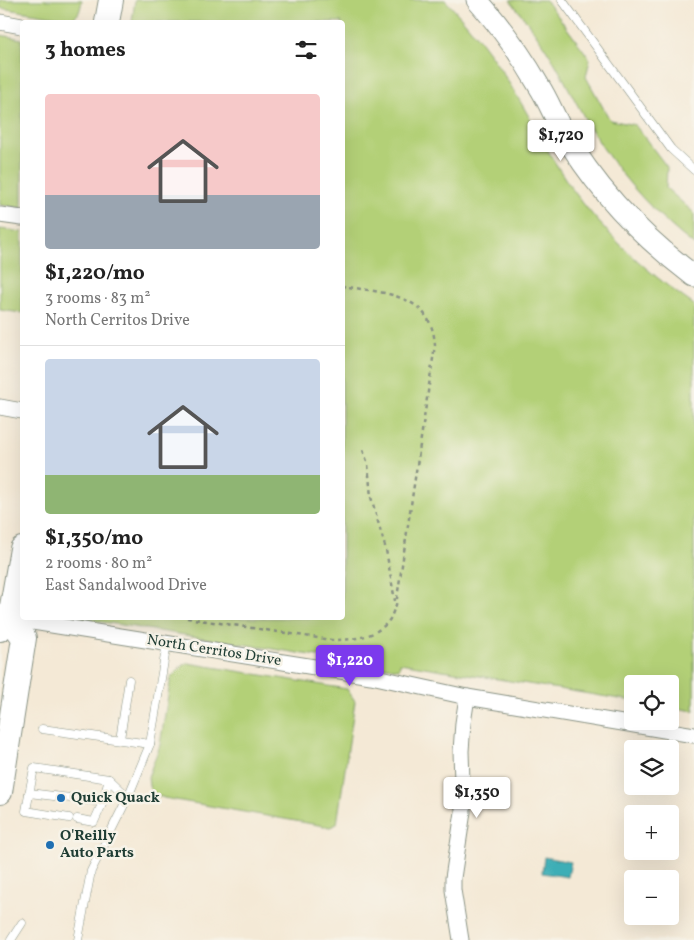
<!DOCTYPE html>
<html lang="en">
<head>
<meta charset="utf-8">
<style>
	body { margin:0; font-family:Vollkorn,serif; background:#f2f2f2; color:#222; height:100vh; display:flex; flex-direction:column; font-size:19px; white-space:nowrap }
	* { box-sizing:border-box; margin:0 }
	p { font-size:16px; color:#767676 }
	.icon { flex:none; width:28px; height:28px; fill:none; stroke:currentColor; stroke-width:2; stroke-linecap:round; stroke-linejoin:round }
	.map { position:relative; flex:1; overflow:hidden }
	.panel { position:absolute; left:20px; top:20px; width:325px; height:600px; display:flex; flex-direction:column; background:#fff; border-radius:5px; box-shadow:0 5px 20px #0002 }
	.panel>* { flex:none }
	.fabs { position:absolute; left:624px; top:675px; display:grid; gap:10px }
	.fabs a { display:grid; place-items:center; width:55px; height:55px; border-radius:5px; background:#fff; box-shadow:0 5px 20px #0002; font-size:25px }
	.price { position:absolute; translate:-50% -42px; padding:0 11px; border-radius:5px; background:#fff; color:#222; font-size:16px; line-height:32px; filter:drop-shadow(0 1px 2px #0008) }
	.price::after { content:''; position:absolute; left:50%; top:30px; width:15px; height:11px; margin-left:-8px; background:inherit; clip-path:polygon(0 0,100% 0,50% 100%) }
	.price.selected { background:#7c3aed; color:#fff }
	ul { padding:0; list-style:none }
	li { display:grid; align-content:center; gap:10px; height:265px; padding:0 25px }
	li+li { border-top:1px solid #e0e0e0 }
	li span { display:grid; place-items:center; height:155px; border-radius:5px; color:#555 }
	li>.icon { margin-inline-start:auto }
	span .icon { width:90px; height:90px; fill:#fffc; stroke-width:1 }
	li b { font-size:21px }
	h2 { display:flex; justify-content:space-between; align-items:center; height:60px; padding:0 25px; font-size:21px }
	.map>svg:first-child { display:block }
	.green { fill:#b3d077; stroke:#698656 }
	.water { fill:#3daeb6; stroke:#2e7675 }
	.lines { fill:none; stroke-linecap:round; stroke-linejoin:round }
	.lane-casing { stroke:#8a9385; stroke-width:9 }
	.street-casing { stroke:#8a9385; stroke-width:17 }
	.secondary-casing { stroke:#8a9385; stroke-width:23 }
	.primary-casing { stroke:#8a9385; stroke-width:26 }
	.path { stroke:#8a9385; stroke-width:2.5; stroke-dasharray:4 4; stroke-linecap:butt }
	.lane { stroke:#fff; stroke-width:8 }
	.street { stroke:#fff; stroke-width:15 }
	.secondary { stroke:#fff; stroke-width:21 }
	.primary { stroke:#fff; stroke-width:24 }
	.poi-dot { fill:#1f6fb2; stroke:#f7f3e8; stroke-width:2 }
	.labels { text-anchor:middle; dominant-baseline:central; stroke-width:5; stroke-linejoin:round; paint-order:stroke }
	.street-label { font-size:15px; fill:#1f3d34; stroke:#f7f3e8 }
	.poi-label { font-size:15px; font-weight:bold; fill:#1f3d34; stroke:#f7f3e8; text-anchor:start }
</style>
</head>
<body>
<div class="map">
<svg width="694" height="940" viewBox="0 0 694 940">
	<rect width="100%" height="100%" fill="#f7f3e8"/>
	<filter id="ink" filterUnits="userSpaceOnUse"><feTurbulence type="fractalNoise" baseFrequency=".02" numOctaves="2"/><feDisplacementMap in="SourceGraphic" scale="10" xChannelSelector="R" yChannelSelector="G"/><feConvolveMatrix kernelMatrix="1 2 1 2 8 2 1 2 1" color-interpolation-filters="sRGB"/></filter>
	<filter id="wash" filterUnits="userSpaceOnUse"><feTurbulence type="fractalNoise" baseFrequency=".0096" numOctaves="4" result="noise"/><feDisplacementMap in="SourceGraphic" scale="20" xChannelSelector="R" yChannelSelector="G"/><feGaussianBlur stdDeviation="1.12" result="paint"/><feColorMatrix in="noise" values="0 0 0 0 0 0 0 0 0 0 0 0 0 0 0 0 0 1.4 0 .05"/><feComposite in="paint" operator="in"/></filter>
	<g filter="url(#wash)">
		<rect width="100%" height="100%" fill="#f4e9d6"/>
		<!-- green -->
		<g class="green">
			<path d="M0,0H82C80,10 80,16 70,19L0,8Z"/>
			<path d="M135,0H445C471,27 493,56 512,88C531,118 546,150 566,180C599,229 645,271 694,305V711L670,707V684H632V701L400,663L399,669L78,618H342V22H132Z"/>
			<path d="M510,0H546L590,59L586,77L610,120L635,125L667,167L666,188L694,213V245C658,217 626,183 601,145C584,119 571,92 556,65C543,43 527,21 510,0Z"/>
			<path d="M0,35L22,39V208L0,205Z"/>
			<path d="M0,229L22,232V313L0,310Z"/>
			<path d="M188,663L347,689L355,701L337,824L330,827L164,798L152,793L149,786L148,777L160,745L171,677L182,666Z"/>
		</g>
		<!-- water -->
		<path class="water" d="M544,857L571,862L568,877L542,873Z"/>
	</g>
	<g filter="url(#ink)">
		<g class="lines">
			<defs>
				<g id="lane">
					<path d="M562,0L671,149L694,170"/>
					<path d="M42,729L150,744"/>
					<path d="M120,739L129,680"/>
					<path d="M29,793L103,802"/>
					<path d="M69,818L26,811L34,768L109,779L128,797"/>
					<path d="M77,819L94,822L103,802L109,779"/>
					<path d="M11,940L22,923"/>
					<path d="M78,940L91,871L128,797L150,744L167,643"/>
				</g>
				<g id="street">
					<path d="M0,22L22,26"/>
					<path d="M0,215L22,218"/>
					<path d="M0,407L22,411"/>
					<path d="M8,618L371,676L467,697L694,735"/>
					<path d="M461,940L453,890V878L463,812L461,751L463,723L467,697"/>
				</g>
				<path id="secondary" d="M477,0C500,26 522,56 539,86C548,100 554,116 562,130C595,188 641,236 694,276"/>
				<g id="primary">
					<path d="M107,22L111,0"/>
					<path d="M0,629L10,618L22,549"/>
					<path d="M0,792L24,638L10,618"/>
				</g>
			</defs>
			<!-- lane casing -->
			<use href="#lane" class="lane-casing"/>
			<!-- street casing -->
			<use href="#street" class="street-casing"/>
			<!-- secondary casing -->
			<use href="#secondary" class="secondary-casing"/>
			<!-- primary casing -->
			<use href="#primary" class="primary-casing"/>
			<!-- path -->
			<g class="path">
				<path d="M363,450L368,464L371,497L386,550L395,601"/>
				<path d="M187,618L331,640C351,640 377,638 390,619C392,615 394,609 396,605L435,345C432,293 383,293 342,286"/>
			</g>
			<!-- lane -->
			<use href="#lane" class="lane"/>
			<!-- street -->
			<use href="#street" class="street"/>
			<!-- secondary -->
			<use href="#secondary" class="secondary"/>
			<!-- primary -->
			<use href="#primary" class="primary"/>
		</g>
	</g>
	<!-- markers -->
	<g class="poi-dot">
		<circle cx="61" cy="798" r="5"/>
		<circle cx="50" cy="845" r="5"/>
	</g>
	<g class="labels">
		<!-- street labels -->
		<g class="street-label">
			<text transform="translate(214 651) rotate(9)">North Cerritos Drive</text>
		</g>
		<!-- poi labels -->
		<g class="poi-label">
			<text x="71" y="798">Quick Quack</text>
			<text x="60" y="836">O'Reilly<tspan x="60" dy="17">Auto Parts</tspan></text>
		</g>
	</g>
</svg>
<div class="fabs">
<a><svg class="icon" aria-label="locate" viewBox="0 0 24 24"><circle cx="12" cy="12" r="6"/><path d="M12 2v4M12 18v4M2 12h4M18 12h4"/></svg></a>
<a><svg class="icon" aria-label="layers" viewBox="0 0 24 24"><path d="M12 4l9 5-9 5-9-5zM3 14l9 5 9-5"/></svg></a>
<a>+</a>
<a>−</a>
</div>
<b class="price" style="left:561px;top:162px">$1,720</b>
<b class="price selected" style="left:350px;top:687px">$1,220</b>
<b class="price" style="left:477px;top:819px">$1,350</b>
<section class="panel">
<h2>3 homes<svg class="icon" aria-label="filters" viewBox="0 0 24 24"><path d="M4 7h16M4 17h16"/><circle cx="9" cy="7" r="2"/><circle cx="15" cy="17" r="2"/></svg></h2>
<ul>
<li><span style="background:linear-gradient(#f6c9c9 65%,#9aa5b1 0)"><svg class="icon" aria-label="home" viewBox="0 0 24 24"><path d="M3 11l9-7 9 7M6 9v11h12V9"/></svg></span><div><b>$1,220/mo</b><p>3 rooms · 83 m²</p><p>North Cerritos Drive</p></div></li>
<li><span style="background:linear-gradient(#c9d6e8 75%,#8fb573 0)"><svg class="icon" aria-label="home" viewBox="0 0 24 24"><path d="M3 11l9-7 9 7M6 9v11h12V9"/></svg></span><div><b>$1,350/mo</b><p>2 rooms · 80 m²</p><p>East Sandalwood Drive</p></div></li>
</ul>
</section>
</div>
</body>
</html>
